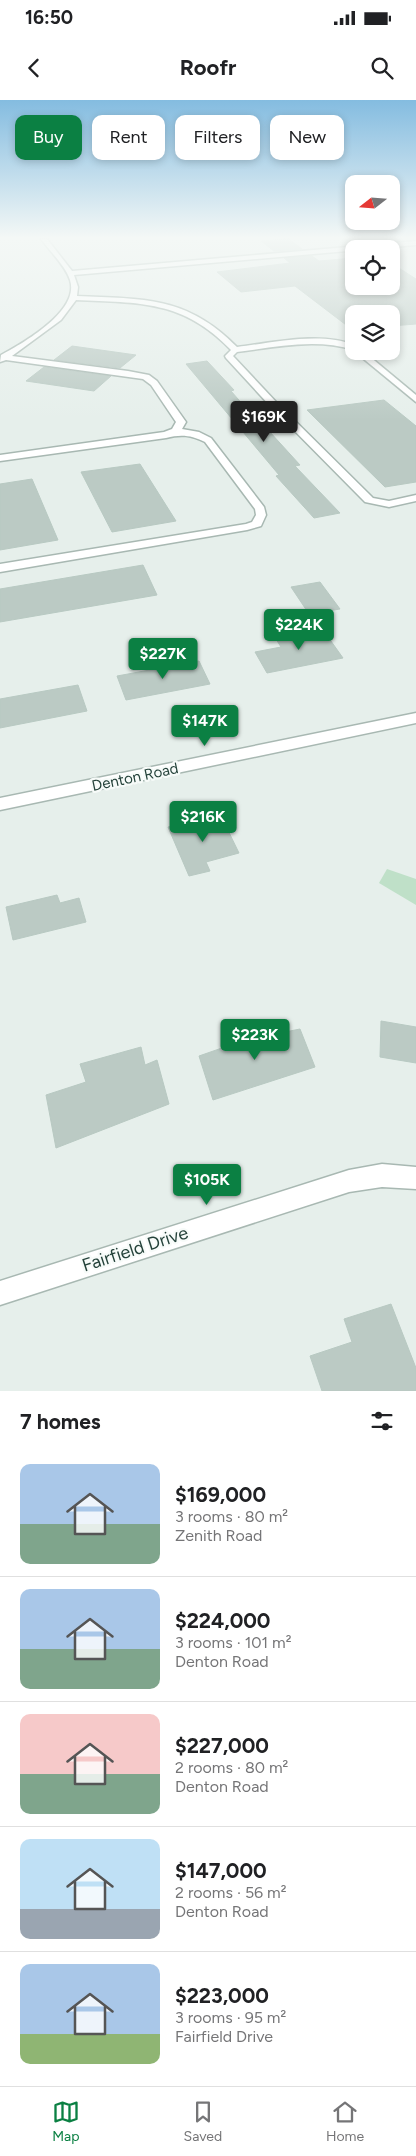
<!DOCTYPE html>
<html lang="en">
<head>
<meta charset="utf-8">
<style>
	body { margin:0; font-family:Figtree,sans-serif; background:#f6f6f6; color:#202124; height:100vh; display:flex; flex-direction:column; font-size:19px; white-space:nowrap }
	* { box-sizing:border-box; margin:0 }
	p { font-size:16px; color:#757577 }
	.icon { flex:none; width:28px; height:28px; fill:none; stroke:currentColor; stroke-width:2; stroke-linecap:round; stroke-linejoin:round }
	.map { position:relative; height:1291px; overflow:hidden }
	.side { display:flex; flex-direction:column; background:#fff; flex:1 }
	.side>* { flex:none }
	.top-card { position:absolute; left:15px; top:15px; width:386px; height:45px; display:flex; gap:10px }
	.needle { width:32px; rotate:253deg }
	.tools { position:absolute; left:345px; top:75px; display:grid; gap:10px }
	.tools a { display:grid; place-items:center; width:55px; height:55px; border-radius:10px; background:#fff; box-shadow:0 2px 8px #0003; font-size:25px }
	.price { position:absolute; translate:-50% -42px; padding:0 11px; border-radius:5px; background:#0b8043; color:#fff; font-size:16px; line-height:32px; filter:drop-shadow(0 1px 2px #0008) }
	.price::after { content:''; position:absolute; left:50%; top:30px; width:15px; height:11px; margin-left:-8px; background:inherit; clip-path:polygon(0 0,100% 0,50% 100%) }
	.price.active { background:#222; color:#fff }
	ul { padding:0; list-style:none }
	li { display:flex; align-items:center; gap:15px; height:125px; padding:0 20px }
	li+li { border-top:1px solid #e0e0e0 }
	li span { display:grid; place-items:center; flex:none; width:140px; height:100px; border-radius:10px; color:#555 }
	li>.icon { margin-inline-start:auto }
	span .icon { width:60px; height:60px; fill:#fffc; stroke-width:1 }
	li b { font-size:21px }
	h2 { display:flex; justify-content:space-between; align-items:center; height:60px; padding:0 20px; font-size:21px }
	.tag { padding:0 18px; border-radius:10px; background:#fff; box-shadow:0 2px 8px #0003; font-size:18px; line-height:45px }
	.tag.active { background:#0b8043; color:#fff }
	.status { display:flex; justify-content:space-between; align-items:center; height:35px; padding:0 25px; background:#fff; direction:ltr }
	.status svg { height:14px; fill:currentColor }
	header { display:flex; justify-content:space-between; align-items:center; height:65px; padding:0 20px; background:#fff; font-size:22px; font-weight:700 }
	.tabs { display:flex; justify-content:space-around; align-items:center; height:70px; border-top:1px solid #e0e0e0; background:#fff; font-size:14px; color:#757577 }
	.tabs a { display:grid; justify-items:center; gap:2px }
	.tabs .active { color:#0b8043 }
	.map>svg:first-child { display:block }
	.green { fill:#bfe0c8 }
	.building { fill:#bbcac4; stroke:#b8c9c2 }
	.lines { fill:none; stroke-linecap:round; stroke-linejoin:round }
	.minor-casing { stroke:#a8b8b2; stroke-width:3 }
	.minor { fill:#fff; fill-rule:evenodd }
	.labels { text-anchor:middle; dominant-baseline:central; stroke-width:4.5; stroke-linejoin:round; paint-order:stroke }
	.street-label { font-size:15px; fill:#24423a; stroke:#f7fbf9 }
	.near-street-label { font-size:18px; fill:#24423a; stroke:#f7fbf9 }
</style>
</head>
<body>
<div class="status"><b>16:50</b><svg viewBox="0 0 49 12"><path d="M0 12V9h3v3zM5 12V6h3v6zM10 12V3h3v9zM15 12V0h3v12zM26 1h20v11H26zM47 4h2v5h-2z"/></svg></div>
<header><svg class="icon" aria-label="back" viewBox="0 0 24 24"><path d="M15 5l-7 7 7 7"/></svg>Roofr<svg class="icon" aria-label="search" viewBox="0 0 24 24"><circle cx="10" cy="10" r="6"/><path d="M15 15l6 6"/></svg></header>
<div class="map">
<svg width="416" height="1291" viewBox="0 0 416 1291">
	<rect width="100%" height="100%" fill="#e6efeb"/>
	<!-- green -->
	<path class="green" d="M387,769L416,779V805L379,783Z"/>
	<!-- building -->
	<g class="building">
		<path d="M285,139H289L302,149L274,151L261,141Z"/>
		<path d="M312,156L319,161L354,158V186H391V163L416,179V224L391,226V212L354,214V231L295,186L241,192L217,172L290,163L284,158Z"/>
		<path d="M72,246L136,255L120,268L54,260Z"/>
		<path d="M207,261L234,290L231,291L266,331H269L300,365L295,366L340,413L314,418L276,376L279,375L186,264Z"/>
		<path d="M44,267L111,276L94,291L26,281Z"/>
		<path d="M384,300L416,326V382L385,387L307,310Z"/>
		<path d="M140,364L176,421L112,432L81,372Z"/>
		<path d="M32,379L58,440L0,450V384Z"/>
		<path d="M143,465L157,495L0,522V489Z"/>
		<path d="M320,482L340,509L309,514L291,487Z"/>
		<path d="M321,527L343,558L267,573L255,552L281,547L274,536Z"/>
		<path d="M199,561L210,584L126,600L117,576Z"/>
		<path d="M78,585L87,611L0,628V599Z"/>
		<path d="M220,714L239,753L206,762L210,771L189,776L168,727Z"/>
		<path d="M57,795L60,803L79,798L86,822L13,840L6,807Z"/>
		<path d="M381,921L416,927V963L380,957Z"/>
		<path d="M260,923L265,936L300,929L315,967L213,1000L199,956L242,941L236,927Z"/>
		<path d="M141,947L145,965L157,960L169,1004L56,1048L46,995L86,982L80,964Z"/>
		<path d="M391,1204L416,1268V1291H322L310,1256L352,1242L344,1219Z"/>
	</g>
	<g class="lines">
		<defs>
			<g id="minor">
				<path d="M41,139H47L72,171L416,141V145L74,175L78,187L77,196C144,199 187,196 237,247C271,243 321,231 354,245V250C316,238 277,247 237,252L233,256L278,304L373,398L389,401L416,395V401L389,407L365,402L272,308L226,258L225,256L231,250C183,200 140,203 76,200L61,220L12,256L128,271L149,275L157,281L186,322L182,329L199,332L211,338L264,407L266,415L261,426L247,430L0,472V464L246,424L252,422L256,415L255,409L205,342C191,335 181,334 166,338L0,361V355L164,332L172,329L176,322L151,285L143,279L6,260L0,262L1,255C23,243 80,211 70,180C65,165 51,153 41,139Z"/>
				<path d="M354,251H363L416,295V302Z"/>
				<path d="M416,613V623L0,710V698Z"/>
				<path d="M382,1064L416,1067V1089L382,1087L349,1092L0,1205V1181L349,1070Z"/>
			</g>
		</defs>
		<!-- minor casing -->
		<use href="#minor" class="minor-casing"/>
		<!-- minor -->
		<use href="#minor" class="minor"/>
	</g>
	<!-- sky -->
	<linearGradient id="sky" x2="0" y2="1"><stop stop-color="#84bce0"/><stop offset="0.43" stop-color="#f4f8f6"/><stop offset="1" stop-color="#f4f8f6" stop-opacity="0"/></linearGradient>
	<rect width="416" height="320" fill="url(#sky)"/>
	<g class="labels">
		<!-- street labels -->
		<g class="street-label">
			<text transform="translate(135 677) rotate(-12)">Denton Road</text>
		</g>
		<!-- near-street labels -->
		<g class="near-street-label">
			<text transform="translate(135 1149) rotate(-18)">Fairfield Drive</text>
		</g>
	</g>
</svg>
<div class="tools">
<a><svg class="needle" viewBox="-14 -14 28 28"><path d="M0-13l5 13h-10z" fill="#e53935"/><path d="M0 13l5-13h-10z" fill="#757577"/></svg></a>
<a><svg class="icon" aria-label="locate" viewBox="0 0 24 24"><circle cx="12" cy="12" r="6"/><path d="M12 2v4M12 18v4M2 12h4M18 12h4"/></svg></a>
<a><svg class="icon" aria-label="layers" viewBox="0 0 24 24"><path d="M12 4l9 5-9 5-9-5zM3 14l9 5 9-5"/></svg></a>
</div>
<b class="price active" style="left:264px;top:343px">$169K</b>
<b class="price" style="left:299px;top:551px">$224K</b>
<b class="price" style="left:163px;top:580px">$227K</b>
<b class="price" style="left:205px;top:647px">$147K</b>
<b class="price" style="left:203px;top:743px">$216K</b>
<b class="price" style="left:255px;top:961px">$223K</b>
<b class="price" style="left:207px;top:1106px">$105K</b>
<div class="top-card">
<a class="tag active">Buy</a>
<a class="tag">Rent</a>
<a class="tag">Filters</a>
<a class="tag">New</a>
</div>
</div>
<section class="side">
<h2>7 homes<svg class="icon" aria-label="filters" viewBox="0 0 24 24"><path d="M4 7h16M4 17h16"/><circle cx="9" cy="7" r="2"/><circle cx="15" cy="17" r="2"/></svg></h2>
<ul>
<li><span style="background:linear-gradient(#a9c7e8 60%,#7fa58c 0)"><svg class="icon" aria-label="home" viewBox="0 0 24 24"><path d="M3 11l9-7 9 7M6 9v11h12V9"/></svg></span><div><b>$169,000</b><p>3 rooms · 80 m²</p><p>Zenith Road</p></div></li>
<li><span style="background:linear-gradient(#a9c7e8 60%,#7fa58c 0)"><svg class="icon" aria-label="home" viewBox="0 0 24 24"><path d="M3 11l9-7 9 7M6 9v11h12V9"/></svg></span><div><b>$224,000</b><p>3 rooms · 101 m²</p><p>Denton Road</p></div></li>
<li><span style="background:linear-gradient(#f6c9c9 60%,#7fa58c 0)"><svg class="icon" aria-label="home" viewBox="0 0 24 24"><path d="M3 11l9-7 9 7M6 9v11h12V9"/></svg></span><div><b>$227,000</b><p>2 rooms · 80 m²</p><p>Denton Road</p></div></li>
<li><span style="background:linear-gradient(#bfe0f5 70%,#9aa5b1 0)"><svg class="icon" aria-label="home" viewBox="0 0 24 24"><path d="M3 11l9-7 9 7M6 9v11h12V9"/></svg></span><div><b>$147,000</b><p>2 rooms · 56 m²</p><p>Denton Road</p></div></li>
<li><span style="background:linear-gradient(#a9c7e8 70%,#8fb573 0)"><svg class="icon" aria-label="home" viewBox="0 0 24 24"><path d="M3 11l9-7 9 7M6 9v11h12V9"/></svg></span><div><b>$223,000</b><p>3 rooms · 95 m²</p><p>Fairfield Drive</p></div></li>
</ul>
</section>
<nav class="tabs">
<a class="active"><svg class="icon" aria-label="map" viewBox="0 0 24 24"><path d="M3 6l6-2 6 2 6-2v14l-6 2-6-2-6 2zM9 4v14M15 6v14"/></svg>Map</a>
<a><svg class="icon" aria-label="saved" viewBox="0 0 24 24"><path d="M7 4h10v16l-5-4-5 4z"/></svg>Saved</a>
<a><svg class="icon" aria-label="home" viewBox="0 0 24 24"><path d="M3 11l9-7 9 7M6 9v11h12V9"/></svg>Home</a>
</nav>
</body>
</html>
